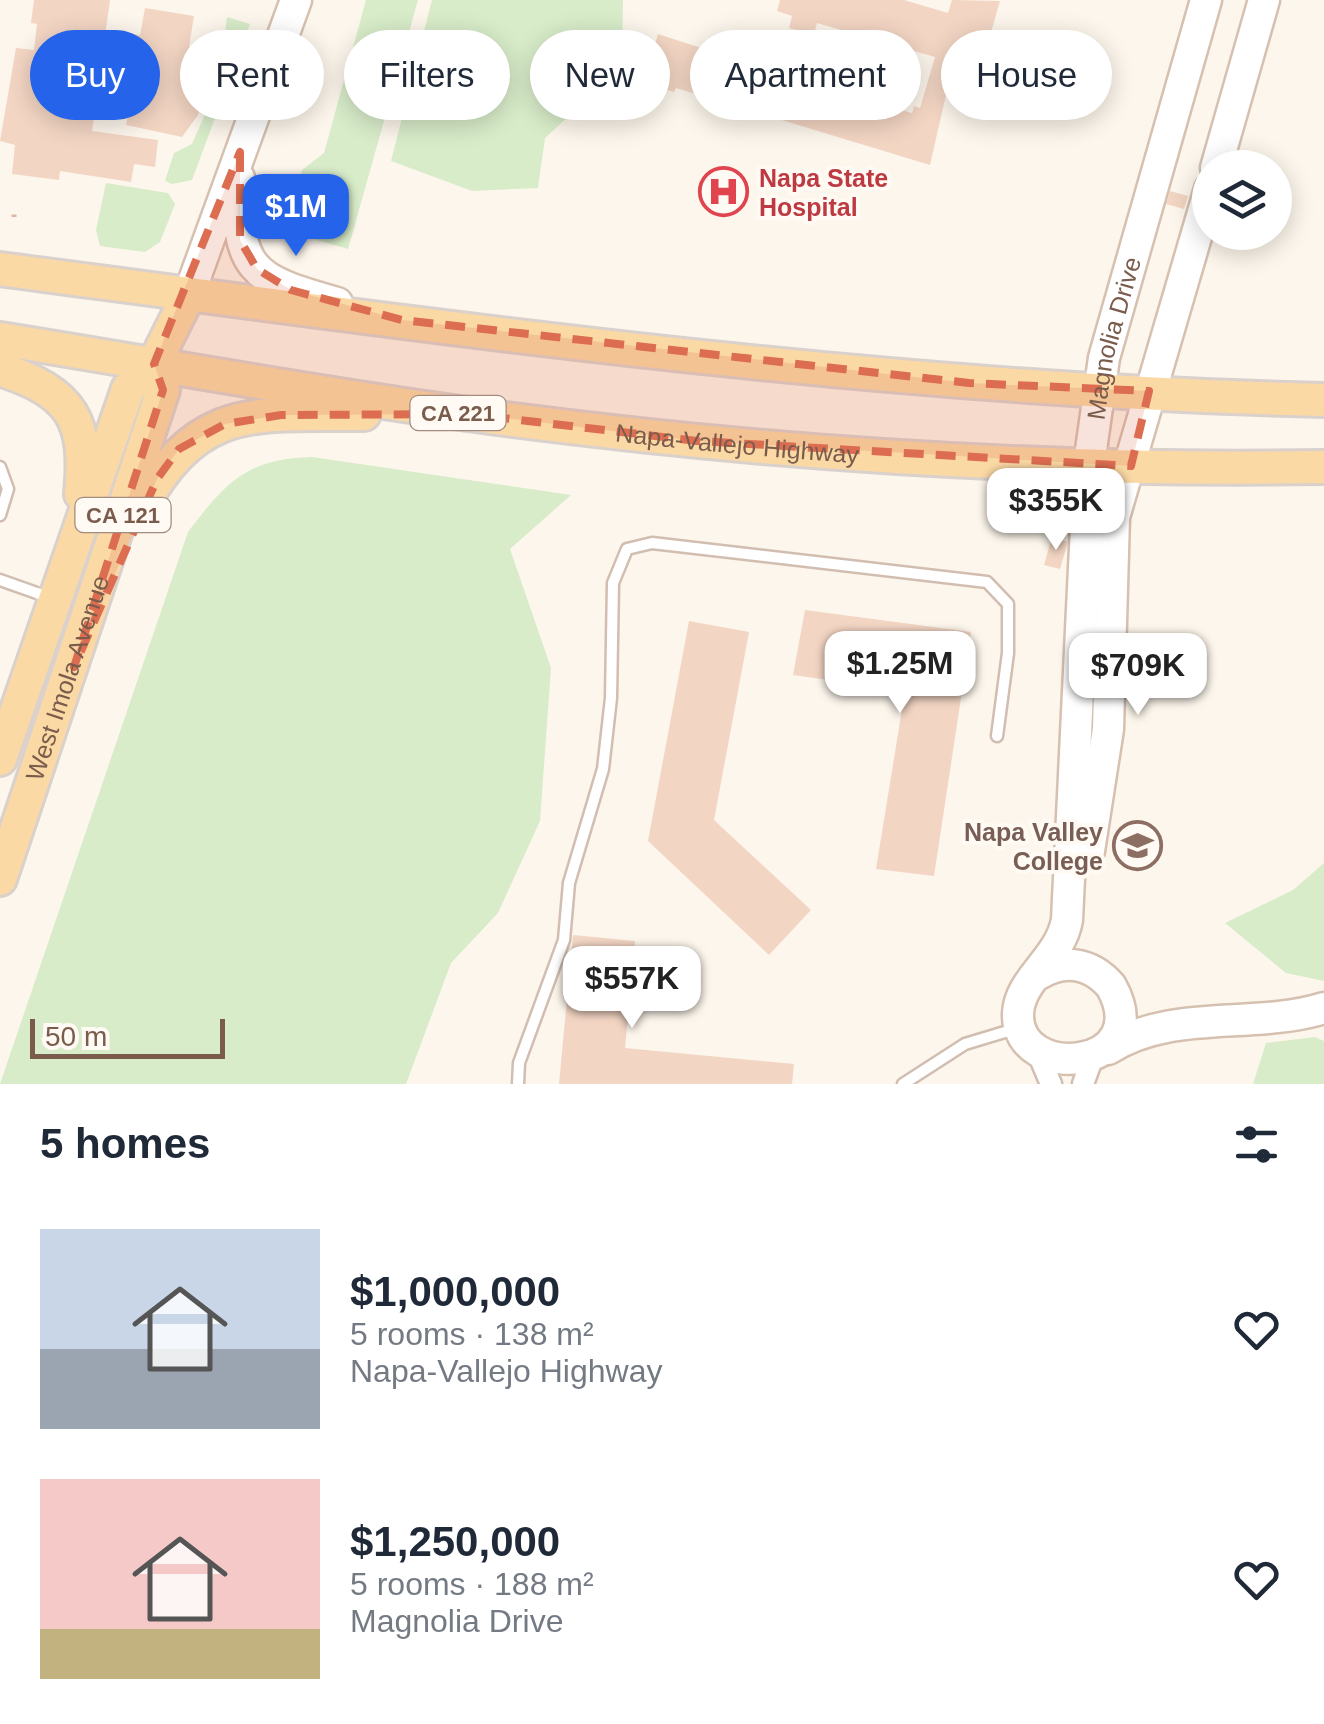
<!DOCTYPE html>
<html lang="en">
<head>
<meta charset="utf-8">
<style>
	body { margin:0; font-family:Arial,sans-serif; background:#f2f2f3; color:#1f2937; height:100vh; display:flex; flex-direction:column; font-size:38px; white-space:nowrap }
	* { box-sizing:border-box; margin:0 }
	p { font-size:32px; color:#747a83 }
	.icon { flex:none; width:55px; height:55px; fill:none; stroke:currentColor; stroke-width:2; stroke-linecap:round; stroke-linejoin:round }
	.map { position:relative; height:1084px; overflow:hidden }
	.sheet { display:flex; flex-direction:column; background:#fff; flex:1 }
	.sheet>* { flex:none }
	.banner { position:absolute; left:30px; top:30px; width:1265px; height:90px; display:flex; gap:20px }
	.controls { position:absolute; left:1192px; top:150px; display:grid; gap:20px }
	.controls a { display:grid; place-items:center; width:100px; height:100px; border-radius:50%; background:#fff; box-shadow:0 5px 25px #0003; font-size:50px }
	.scale { position:absolute; left:30px; bottom:25px; width:195px; box-sizing:border-box; padding-left:10px; border:5px solid #7a5c4d; border-top:0; font-size:28px; line-height:35px; white-space:nowrap; color:#7a5c4d; -webkit-text-stroke:8px #fffaf3; paint-order:stroke }
	.price { position:absolute; translate:-50% -85px; padding:0 22px; border-radius:20px; background:#fff; color:#222; font-size:32px; line-height:65px; filter:drop-shadow(0 2px 5px #0008) }
	.price::after { content:''; position:absolute; left:50%; top:60px; width:30px; height:22px; margin-left:-15px; background:inherit; clip-path:polygon(0 0,100% 0,50% 100%) }
	.price.active { background:#2563eb; color:#fff }
	ul { padding:0; list-style:none }
	li { display:flex; align-items:center; gap:30px; height:250px; padding:0 40px }
	li span { display:grid; place-items:center; flex:none; width:280px; height:200px; border-radius:0px; color:#555 }
	li>.icon { margin-inline-start:auto }
	span .icon { width:120px; height:120px; fill:#fffc; stroke-width:1 }
	li b { font-size:42px }
	h2 { display:flex; justify-content:space-between; align-items:center; height:120px; padding:0 40px; font-size:42px }
	.tag { padding:0 35px; border-radius:45px; background:#fff; box-shadow:0 5px 25px #0003; font-size:35px; line-height:90px }
	.tag.active { background:#2563eb; color:#fff }
	.map>svg:first-child { display:block }
	.green { fill:#d8ecc9 }
	.building { fill:#f3d5c3 }
	.lines { fill:none; stroke-linecap:round; stroke-linejoin:round }
	.lane-casing { stroke:#d1beb0; stroke-width:15 }
	.street-casing { stroke:#d1beb0; stroke-width:25 }
	.secondary-casing { stroke:#d6c0b0; stroke-width:35 }
	.primary-casing { stroke:#dad1cd; stroke-width:38 }
	.path { stroke:#d9b8a5; stroke-width:5; stroke-dasharray:2.5 8; stroke-linecap:butt }
	.lane { stroke:#fff; stroke-width:10 }
	.street { stroke:#fff; stroke-width:20 }
	.secondary { stroke:#fff; stroke-width:30 }
	.primary { stroke:#fbd9a5; stroke-width:32 }
	.marked { fill:#dc6d51; fill-opacity:0.2; stroke:#dc6d51; stroke-width:8; stroke-dasharray:20 12; stroke-linejoin:round }
	.labels { text-anchor:middle; dominant-baseline:central; stroke-width:8; stroke-linejoin:round; paint-order:stroke }
	.shield { fill:#fffaf3; stroke:#a28b7f; stroke-width:2.5 }
	.shield-label { font-size:22px; font-weight:bold; fill:#7a5c4d }
	.health-label { font-size:25px; font-weight:bold; fill:#be3a42; stroke:#fffaf3; text-anchor:start }
	.street-label { font-size:25px; fill:#7a5c4d; stroke:#fffaf3 }
	.education-label { font-size:25px; font-weight:bold; fill:#785e54; stroke:#fffaf3; text-anchor:end }
</style>
</head>
<body>
<div class="map">
<svg width="1324" height="1084" viewBox="0 0 1324 1084">
	<rect width="100%" height="100%" fill="#fdf6ec"/>
	<!-- green -->
	<g class="green">
		<path d="M366,0H418L348,249L286,231L302,170L324,153Z"/>
		<path d="M432,0H623L622,67L545,138L538,188L472,191L391,161Z"/>
		<path d="M227,17L250,24L192,180L172,184L165,181L174,153L192,144L218,85Z"/>
		<path d="M106,183L168,193L175,204L160,242L145,252L100,246L96,230Z"/>
		<path d="M312,457L571,495L510,549L551,668L540,821L498,913L451,963L406,1084H0L188,532C226,482 246,459 312,457Z"/>
		<path d="M1324,863V981L1286,973L1225,923L1293,890Z"/>
		<path d="M1315,1037L1324,1041V1084H1253L1266,1043Z"/>
	</g>
	<!-- building -->
	<g class="building">
		<path d="M34,0H110L92,131L158,140L155,167L134,164L131,182L60,171L59,180L12,174L15,145L0,141L16,48L34,50L37,24L31,23Z"/>
		<path d="M780,0H904L948,13L952,0L1000,1L977,81L951,73L930,165L676,88L674,92L644,83L658,34L785,75L786,70L824,81L823,87L912,113L914,106L920,108L935,57L817,23L814,35L789,28L792,16L777,11Z"/>
		<path d="M145,8L194,16L189,47L214,51L198,115L182,137L126,125L130,104L114,102L125,33L140,35Z"/>
		<path d="M1170,191L1188,196L1184,209L1166,204Z"/>
		<path d="M1052,537L1068,542L1060,569L1044,565Z"/>
		<path d="M805,610L971,632L934,876L876,869L905,691L793,675Z"/>
		<path d="M689,621L749,632L714,820L811,910L769,955L648,841Z"/>
		<path d="M573,935L635,941L625,1048L794,1064L792,1084H559Z"/>
	</g>
	<g class="lines">
		<defs>
			<g id="lane">
				<path d="M0,467L8,489L0,515"/>
				<path d="M0,580L51,598"/>
				<path d="M518,1084L519,1063L564,940L569,883L603,769L611,698L613,583L627,549L652,543L987,582L1008,604V653L997,736"/>
				<path d="M903,1084L965,1044L1018,1028"/>
			</g>
			<g id="street">
				<path d="M1040,1058L1051,1084"/>
				<path d="M1083,1084L1091,1062"/>
			</g>
			<g id="secondary">
				<path d="M1216,168L1264,0"/>
				<path d="M239,178C236,269 250,279 337,303"/>
				<path d="M189,294L296,0"/>
				<path d="M1089,851L1108,729L1114,517L1210,189"/>
				<path id="s1" d="M1037,975C1064,958 1091,963 1111,986C1158,1070 1016,1084 1018,1014C1019,979 1060,959 1067,920L1089,464L1104,358L1206,0"/>
				<path d="M1108,1049C1172,1008 1253,1030 1324,1008"/>
			</g>
			<g id="primary">
				<path d="M0,269C439,327 881,390 1324,400"/>
				<path id="s2" d="M0,339C137,361 274,386 411,406C712,450 1020,472 1324,467"/>
				<path d="M0,369C73,393 88,420 81,494"/>
				<path d="M139,511C198,402 253,415 364,414"/>
				<path d="M0,759L128,389L154,364L189,294"/>
				<path id="s3" d="M0,879L163,390L154,364"/>
			</g>
		</defs>
		<!-- lane casing -->
		<use href="#lane" class="lane-casing"/>
		<!-- street casing -->
		<use href="#street" class="street-casing"/>
		<!-- secondary casing -->
		<use href="#secondary" class="secondary-casing"/>
		<!-- primary casing -->
		<use href="#primary" class="primary-casing"/>
		<!-- path -->
		<path class="path" d="M14,217V211"/>
		<!-- lane -->
		<use href="#lane" class="lane"/>
		<!-- street -->
		<use href="#street" class="street"/>
		<!-- secondary -->
		<use href="#secondary" class="secondary"/>
		<!-- primary -->
		<use href="#primary" class="primary"/>
	</g>
	<!-- marked area -->
	<path class="marked" d="M240,152V240L257,269L291,290L402,320L969,383L1149,391L1131,466L697,441L469,414L281,415L225,424L179,449L157,479L74,667L163,390L154,364Z"/>
	<!-- icons -->
	<defs>
		<symbol id="hospital-ring" viewBox="-11 -11 22 22"><circle r="9.5" fill="#fffaf3" stroke="#e0444e" stroke-width="1.5"/><path d="M-5-5h3v3.5h4V-5h3V5h-3V1.5h-4V5h-3Z" fill="#e0444e"/></symbol>
		<symbol id="university-ring" viewBox="-11 -11 22 22"><circle r="9.5" fill="#fffaf3" stroke="#8d6e63" stroke-width="1.5"/><path d="M0-5L7-2L0 1L-7-2ZM-4 1L0 2.5L4 1V4Q0 6-4 4Z" fill="#8d6e63"/></symbol>
	</defs>
	<g fill-rule="evenodd">
		<use href="#hospital-ring" x="696" y="164" width="55" height="55"/>
		<use href="#university-ring" x="1110" y="818" width="55" height="55"/>
	</g>
	<g class="labels">
		<!-- shield labels -->
		<g class="shield">
			<rect x="410.5" y="396" width="95" height="34" rx="8"/>
			<rect x="75.5" y="498" width="95" height="34" rx="8"/>
		</g>
		<g class="shield-label">
			<text x="458" y="413">CA 221</text>
			<text x="123" y="515">CA 121</text>
		</g>
		<!-- health labels -->
		<g class="health-label">
			<text x="759" y="178">Napa State<tspan x="759" dy="29">Hospital</tspan></text>
		</g>
		<!-- street labels -->
		<g class="street-label">
			<text stroke="none"><textPath href="#s1" startOffset="958">Magnolia Drive</textPath></text>
			<text stroke="none"><textPath href="#s2" startOffset="745">Napa-Vallejo Highway</textPath></text>
			<text stroke="none"><textPath href="#s3" startOffset="212">West Imola Avenue</textPath></text>
		</g>
		<!-- education labels -->
		<g class="education-label">
			<text x="1103" y="832">Napa Valley<tspan x="1103" dy="29">College</tspan></text>
		</g>
	</g>
</svg>
<div class="controls">
<a><svg class="icon" aria-label="layers" viewBox="0 0 24 24"><path d="M12 4l9 5-9 5-9-5zM3 14l9 5 9-5"/></svg></a>
</div>
<div class="scale">50 m</div>
<b class="price active" style="left:296px;top:259px">$1M</b>
<b class="price" style="left:1056px;top:553px">$355K</b>
<b class="price" style="left:900px;top:716px">$1.25M</b>
<b class="price" style="left:1138px;top:718px">$709K</b>
<b class="price" style="left:632px;top:1031px">$557K</b>
<div class="banner">
<a class="tag active">Buy</a>
<a class="tag">Rent</a>
<a class="tag">Filters</a>
<a class="tag">New</a>
<a class="tag">Apartment</a>
<a class="tag">House</a>
</div>
</div>
<section class="sheet">
<h2>5 homes<svg class="icon" aria-label="filters" viewBox="0 0 24 24"><path d="M4 7h16M4 17h16"/><circle cx="9" cy="7" r="2"/><circle cx="15" cy="17" r="2"/></svg></h2>
<ul>
<li><span style="background:linear-gradient(#c9d6e8 60%,#9aa5b1 0)"><svg class="icon" aria-label="home" viewBox="0 0 24 24"><path d="M3 11l9-7 9 7M6 9v11h12V9"/></svg></span><div><b>$1,000,000</b><p>5 rooms · 138 m²</p><p>Napa-Vallejo Highway</p></div><svg class="icon" aria-label="heart" viewBox="0 0 24 24"><path d="M12 20l-8-8c-3-5 5-10 8-4 3-6 11-1 8 4z"/></svg></li>
<li><span style="background:linear-gradient(#f6c9c9 75%,#c2b280 0)"><svg class="icon" aria-label="home" viewBox="0 0 24 24"><path d="M3 11l9-7 9 7M6 9v11h12V9"/></svg></span><div><b>$1,250,000</b><p>5 rooms · 188 m²</p><p>Magnolia Drive</p></div><svg class="icon" aria-label="heart" viewBox="0 0 24 24"><path d="M12 20l-8-8c-3-5 5-10 8-4 3-6 11-1 8 4z"/></svg></li>
</ul>
</section>
</body>
</html>
